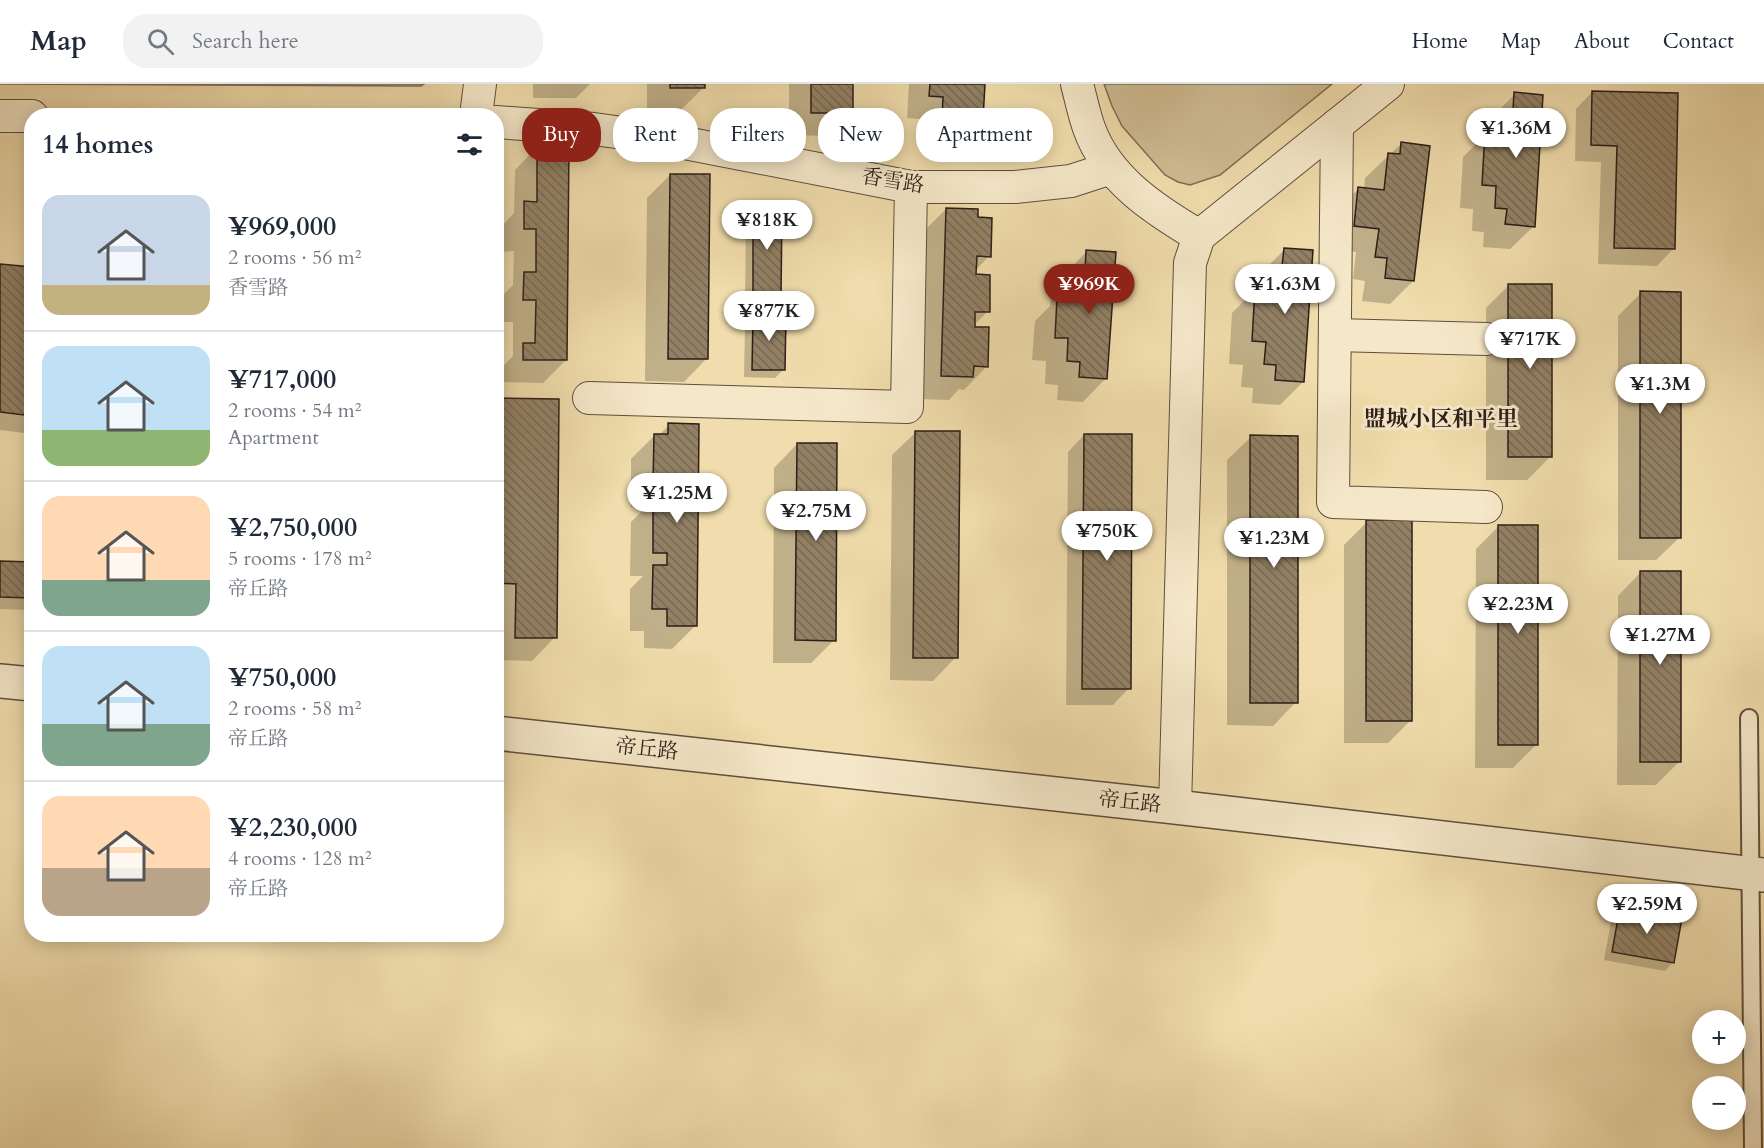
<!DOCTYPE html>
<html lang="en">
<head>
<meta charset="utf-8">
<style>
	body { margin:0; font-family:Cardo,"Noto Serif SC",serif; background:#f2f2f3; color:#1f2937; height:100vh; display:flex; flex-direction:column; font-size:22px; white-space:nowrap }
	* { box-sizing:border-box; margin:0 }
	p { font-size:20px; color:#747a83 }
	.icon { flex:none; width:33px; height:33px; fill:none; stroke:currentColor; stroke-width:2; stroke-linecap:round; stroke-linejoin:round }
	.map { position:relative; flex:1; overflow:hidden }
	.panel { position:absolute; left:24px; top:24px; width:480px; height:834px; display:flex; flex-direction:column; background:#fff; border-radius:24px; box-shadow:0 3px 15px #0003 }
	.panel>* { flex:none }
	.top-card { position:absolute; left:522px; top:24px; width:570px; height:54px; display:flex; gap:12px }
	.controls { position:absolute; left:1692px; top:926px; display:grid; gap:12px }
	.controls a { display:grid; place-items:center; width:54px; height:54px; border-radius:50%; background:#fff; box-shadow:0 3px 15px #0003; font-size:30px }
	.price { position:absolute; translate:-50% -51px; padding:0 14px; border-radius:21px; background:#fff; color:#222; font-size:20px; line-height:39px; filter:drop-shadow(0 2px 3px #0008) }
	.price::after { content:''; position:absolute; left:50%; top:36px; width:18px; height:14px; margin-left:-9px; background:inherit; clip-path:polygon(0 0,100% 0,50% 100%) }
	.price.active { background:#8f2418; color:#fff }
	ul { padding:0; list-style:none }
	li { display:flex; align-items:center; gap:18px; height:150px; padding:0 18px }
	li+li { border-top:2px solid #e0e1e3 }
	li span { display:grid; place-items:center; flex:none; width:168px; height:120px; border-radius:18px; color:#555 }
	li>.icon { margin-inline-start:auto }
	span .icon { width:72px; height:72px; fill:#fffc; stroke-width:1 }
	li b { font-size:26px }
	h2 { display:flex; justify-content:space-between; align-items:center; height:72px; padding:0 18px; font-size:26px }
	.chip { padding:0 21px; border-radius:24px; background:#fff; box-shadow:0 3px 15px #0003; font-size:21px; line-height:54px }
	.chip.active { background:#8f2418; color:#fff }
	header { display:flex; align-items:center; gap:36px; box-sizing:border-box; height:84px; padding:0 30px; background:#fff; border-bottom:2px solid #e0e1e3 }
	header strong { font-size:28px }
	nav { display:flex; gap:33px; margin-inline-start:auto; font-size:21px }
	.search { width:420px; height:54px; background:#f2f2f3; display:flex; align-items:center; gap:15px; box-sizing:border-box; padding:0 21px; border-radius:24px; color:#747a83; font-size:22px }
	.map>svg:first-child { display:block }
	.grass { fill:#cfbc93; stroke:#7e6d56; stroke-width:1.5 }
	.park { fill:url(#park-dots); stroke:#7e6d56; stroke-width:1.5 }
	.shadow { fill:#0003 }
	.building { fill:url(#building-back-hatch); stroke:#2d1e18; stroke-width:1.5 }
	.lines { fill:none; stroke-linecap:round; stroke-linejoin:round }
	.service-casing { stroke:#5e4e3d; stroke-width:20 }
	.minor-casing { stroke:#5e4e3d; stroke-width:34 }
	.tertiary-casing { stroke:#5e4e3d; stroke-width:36 }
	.service { stroke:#f5e8c9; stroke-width:16 }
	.minor { stroke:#f5e8c9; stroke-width:32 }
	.tertiary { stroke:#f5e8c9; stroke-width:33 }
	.labels { text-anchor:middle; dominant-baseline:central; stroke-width:6; stroke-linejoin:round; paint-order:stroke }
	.street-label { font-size:21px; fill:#2d1e18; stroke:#f5e8c9 }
	.neighbourhood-label { font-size:22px; font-weight:bold; fill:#2d1e18; stroke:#f5e8c9 }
</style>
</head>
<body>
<header>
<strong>Map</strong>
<div class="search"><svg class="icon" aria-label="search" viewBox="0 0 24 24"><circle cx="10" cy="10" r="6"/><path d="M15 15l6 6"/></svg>Search here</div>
<nav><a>Home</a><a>Map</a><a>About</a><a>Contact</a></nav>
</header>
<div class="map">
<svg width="1764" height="1064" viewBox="0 0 1764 1064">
	<defs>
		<pattern id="park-dots" width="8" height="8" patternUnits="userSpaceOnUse" patternTransform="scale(1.5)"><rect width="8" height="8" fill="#cfbc93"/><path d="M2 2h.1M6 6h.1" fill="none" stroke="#b2a17e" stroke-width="1.8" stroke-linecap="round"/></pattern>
		<pattern id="building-back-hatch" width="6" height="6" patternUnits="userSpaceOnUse" patternTransform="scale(1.5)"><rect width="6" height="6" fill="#928165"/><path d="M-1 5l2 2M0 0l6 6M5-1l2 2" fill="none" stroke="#786952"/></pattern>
	</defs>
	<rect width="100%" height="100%" fill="#f0dcac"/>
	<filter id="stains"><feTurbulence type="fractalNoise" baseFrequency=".00333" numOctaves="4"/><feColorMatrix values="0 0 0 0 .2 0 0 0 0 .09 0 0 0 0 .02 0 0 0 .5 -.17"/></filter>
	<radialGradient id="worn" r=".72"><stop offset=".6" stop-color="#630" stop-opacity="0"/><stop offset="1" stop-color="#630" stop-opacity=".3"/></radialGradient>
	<!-- grass -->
	<path class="grass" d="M1104,0H1332L1220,91L1190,101L1178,98L1165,91L1122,42L1112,22Z"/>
	<!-- park -->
	<path class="park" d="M0,0H424L421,2Z"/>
	<!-- shadow -->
	<g class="shadow">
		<path d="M533,0H590L576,14H533Z"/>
		<path d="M647,0H704V3L681,26H647Z"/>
		<path d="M789,0H851V28L828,52L789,51Z"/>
		<path d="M909,0H984L980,53L957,76L931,74L932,59L919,58L921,35L907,34Z"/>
		<path d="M1592,8L1673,165L1657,182L1598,180L1601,78L1575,77L1576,25Z"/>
		<path d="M1515,10L1534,142L1510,165L1483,163L1484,148L1472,147L1473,125L1460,124L1463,73L1478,58V50L1491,37L1492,33Z"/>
		<path d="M1402,59L1413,197L1390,220L1362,217L1365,197L1353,195L1356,168L1331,165L1336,128L1359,104L1364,105L1365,94Z"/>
		<path d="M538,62L566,276L543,299L501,298V284L513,272V238H501V213L513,201L514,167L502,168V142L514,129L515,86Z"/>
		<path d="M670,91L707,274L684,298L645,297L647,114Z"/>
		<path d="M754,121L780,215L771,223H745L746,129Z"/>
		<path d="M946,125L976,135L989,172L975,187L988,227L973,242L987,282L964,306L959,305L949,316L919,315L923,148Z"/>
		<path d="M1284,166L1303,298L1280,321L1252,319L1253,304L1241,303L1243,281L1229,280L1232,229L1247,214L1248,206L1261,193V189Z"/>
		<path d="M1087,167L1106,294L1083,318L1057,316L1058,301L1045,300L1046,277L1032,276L1035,237L1050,222L1051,210L1063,197L1064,191Z"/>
		<path d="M0,182L32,185V350L0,346Z"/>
		<path d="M1509,201L1550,373L1527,396H1486V224Z"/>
		<path d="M1641,209L1680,453L1656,476H1618V232Z"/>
		<path d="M754,232L784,285L775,294L744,293L745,241Z"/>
		<path d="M496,316L555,553L532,577L496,576Z"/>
		<path d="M669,341L696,541L672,565L644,564V547H630V505L643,492H630L631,438L645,424L631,423V375L654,352H658Z"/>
		<path d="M916,348L956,573L933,597L890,596L892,371Z"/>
		<path d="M1084,351L1129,604L1113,621H1066L1068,368Z"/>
		<path d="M1251,353L1296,618L1273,642L1227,641V376Z"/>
		<path d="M797,360L834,556L811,579H773L774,384Z"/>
		<path d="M1367,438L1411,636L1388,659H1344V461Z"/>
		<path d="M1499,442L1536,661L1513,684H1475L1476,465Z"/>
		<path d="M0,478L32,480V526L0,525Z"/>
		<path d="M1641,488L1680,677L1656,701H1617L1618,512Z"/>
		<path d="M1620,825L1673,878L1665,887L1604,876L1612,833Z"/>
	</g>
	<!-- building -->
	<g class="building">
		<rect x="670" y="0" width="35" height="4"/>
		<rect x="811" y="0" width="42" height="29"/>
		<path d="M930,0H985L982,53L954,51V36L942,35L943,13L929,12Z"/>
		<path d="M1592,7L1678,9L1675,165L1614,164L1617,62L1591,61Z"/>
		<path d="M1514,8L1543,11L1535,143L1505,140L1507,125L1495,124L1496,102L1482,101L1485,48L1499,49L1501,25L1513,26Z"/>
		<path d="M1401,58L1430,62L1414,197L1385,194L1387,174L1375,173L1379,145L1354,142L1358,103L1384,106L1388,69L1400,70Z"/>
		<path d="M537,61H569L567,276H523V259H535L536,216H523L524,188H536V145H524V117L537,118Z"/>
		<path d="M670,90H710L708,275H668Z"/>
		<path d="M753,119H782L781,215H753Z"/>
		<path d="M946,124L978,125V133L992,134L991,173L977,172L976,190L990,191V228H975V243H989L988,283L974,282L973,293L941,292Z"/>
		<path d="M1284,164L1313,166L1304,298L1275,296L1276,281L1264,280L1266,258L1252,257L1255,204L1269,205L1270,181L1282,182Z"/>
		<path d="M1086,166L1116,168L1107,295L1079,293L1080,278L1067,277L1068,254H1055L1057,213L1071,214L1073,185L1085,186Z"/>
		<path d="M0,180L32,183V332L0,328Z"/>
		<rect x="1508" y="200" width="44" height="173"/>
		<path d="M1640,207L1681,208V454H1640Z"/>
		<path d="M753,231H786L785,286H752Z"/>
		<path d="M496,314L559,315L557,554H515L516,500L496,499Z"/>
		<path d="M668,339L699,340L697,542H667V525H652L653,481H667V469H653V413L668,414V401H653L654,350H668Z"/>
		<path d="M915,347H960L958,574H913Z"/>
		<path d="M1084,350H1132L1131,605H1082Z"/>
		<path d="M1250,351L1298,352V619H1250Z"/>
		<path d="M797,359H837L836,557L795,556Z"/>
		<rect x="1366" y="436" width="46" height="201"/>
		<rect x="1498" y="441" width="40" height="220"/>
		<path d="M0,477L32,478V514L0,513Z"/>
		<rect x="1640" y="487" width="41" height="191"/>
		<path d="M1620,823L1682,834L1674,879L1612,868Z"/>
	</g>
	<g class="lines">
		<defs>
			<path id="service" d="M1749,634L1753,1064"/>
			<g id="minor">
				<path d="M1077,0C1081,15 1084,30 1089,44C1107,95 1155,126 1199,152"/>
				<path d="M0,32H32"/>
				<path d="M476,32L480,0"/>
				<path d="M496,38L594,45L659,54L911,103H1015L1071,97L1111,84"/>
				<path d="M1337,41L1333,418L1486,423"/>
				<path d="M1335,251L1487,255"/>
				<path d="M589,314L907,323L911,103"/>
				<path d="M1175,723L1190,179L1199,152L1388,0"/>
			</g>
			<g id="tertiary">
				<path d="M0,597L32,600"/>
				<path d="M496,649L1175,723L1764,791"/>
			</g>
		</defs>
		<!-- service casing -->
		<use href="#service" class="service-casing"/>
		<!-- minor casing -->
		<use href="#minor" class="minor-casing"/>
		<!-- tertiary casing -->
		<use href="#tertiary" class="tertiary-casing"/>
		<!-- service -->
		<use href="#service" class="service"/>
		<!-- minor -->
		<use href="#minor" class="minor"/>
		<!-- tertiary -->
		<use href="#tertiary" class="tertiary"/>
	</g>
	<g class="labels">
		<!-- street labels -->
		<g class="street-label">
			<text transform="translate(893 97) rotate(9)">香雪路</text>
			<text transform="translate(647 665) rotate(6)">帝丘路</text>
			<text transform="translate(1130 718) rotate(6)">帝丘路</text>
		</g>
		<!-- neighbourhood labels -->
		<g class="neighbourhood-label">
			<text x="1441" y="335">盟城小区和平里</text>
		</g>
	</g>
	<rect width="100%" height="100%" filter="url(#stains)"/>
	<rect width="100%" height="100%" fill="url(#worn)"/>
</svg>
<div class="controls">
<a>+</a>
<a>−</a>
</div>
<b class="price" style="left:1516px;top:75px">¥1.36M</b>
<b class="price" style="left:767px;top:167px">¥818K</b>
<b class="price active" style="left:1089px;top:231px">¥969K</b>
<b class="price" style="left:1285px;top:231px">¥1.63M</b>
<b class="price" style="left:769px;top:258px">¥877K</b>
<b class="price" style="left:1530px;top:286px">¥717K</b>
<b class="price" style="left:1660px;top:331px">¥1.3M</b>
<b class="price" style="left:677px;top:440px">¥1.25M</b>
<b class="price" style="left:816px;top:458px">¥2.75M</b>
<b class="price" style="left:1107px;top:478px">¥750K</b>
<b class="price" style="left:1274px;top:485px">¥1.23M</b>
<b class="price" style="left:1518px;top:551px">¥2.23M</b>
<b class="price" style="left:1660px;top:582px">¥1.27M</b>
<b class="price" style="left:1647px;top:851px">¥2.59M</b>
<div class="top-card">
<a class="chip active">Buy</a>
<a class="chip">Rent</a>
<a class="chip">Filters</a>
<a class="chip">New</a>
<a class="chip">Apartment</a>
</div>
<section class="panel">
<h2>14 homes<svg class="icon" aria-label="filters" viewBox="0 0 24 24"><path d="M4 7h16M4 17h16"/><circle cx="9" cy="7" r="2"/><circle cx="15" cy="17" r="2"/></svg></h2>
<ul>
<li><span style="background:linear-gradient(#c9d6e8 75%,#c2b280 0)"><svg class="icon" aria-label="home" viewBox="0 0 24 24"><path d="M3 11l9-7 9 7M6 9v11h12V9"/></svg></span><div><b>¥969,000</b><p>2 rooms · 56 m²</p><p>香雪路</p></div></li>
<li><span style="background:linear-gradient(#bfe0f5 70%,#8fb573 0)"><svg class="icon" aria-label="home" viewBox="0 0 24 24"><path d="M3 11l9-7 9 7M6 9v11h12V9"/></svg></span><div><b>¥717,000</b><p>2 rooms · 54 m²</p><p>Apartment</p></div></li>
<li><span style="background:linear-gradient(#ffd9b3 70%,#7fa58c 0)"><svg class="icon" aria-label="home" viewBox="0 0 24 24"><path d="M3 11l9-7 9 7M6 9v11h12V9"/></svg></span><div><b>¥2,750,000</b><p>5 rooms · 178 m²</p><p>帝丘路</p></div></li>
<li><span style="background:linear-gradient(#bfe0f5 65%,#7fa58c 0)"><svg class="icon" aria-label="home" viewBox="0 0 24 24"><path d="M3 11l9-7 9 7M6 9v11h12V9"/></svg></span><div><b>¥750,000</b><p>2 rooms · 58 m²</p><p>帝丘路</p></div></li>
<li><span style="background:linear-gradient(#ffd9b3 60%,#b9a48a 0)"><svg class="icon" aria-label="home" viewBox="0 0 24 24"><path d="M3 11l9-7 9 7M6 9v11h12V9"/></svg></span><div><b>¥2,230,000</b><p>4 rooms · 128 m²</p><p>帝丘路</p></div></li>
</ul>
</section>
</div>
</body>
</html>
